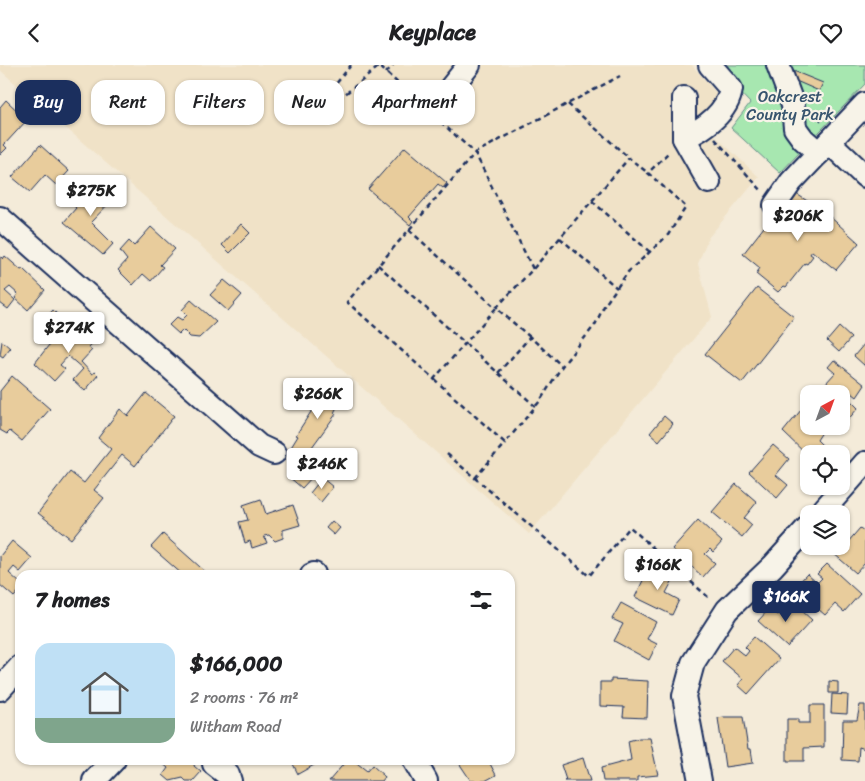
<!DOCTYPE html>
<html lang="en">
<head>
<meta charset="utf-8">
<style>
	body { margin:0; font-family:Sriracha,sans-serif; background:#f2f2f2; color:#202124; height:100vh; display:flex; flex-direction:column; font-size:19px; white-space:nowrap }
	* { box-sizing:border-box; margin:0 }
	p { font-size:16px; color:#757577 }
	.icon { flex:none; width:28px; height:28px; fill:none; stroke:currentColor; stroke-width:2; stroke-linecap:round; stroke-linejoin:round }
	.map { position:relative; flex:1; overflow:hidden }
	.details { position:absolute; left:15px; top:505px; width:500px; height:195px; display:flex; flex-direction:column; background:#fff; border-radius:15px; box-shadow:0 1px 4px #0004 }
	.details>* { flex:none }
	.top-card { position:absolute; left:15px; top:15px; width:500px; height:45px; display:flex; gap:10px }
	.needle { width:32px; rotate:41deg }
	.controls { position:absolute; left:800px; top:320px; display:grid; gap:10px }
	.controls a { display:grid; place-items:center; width:50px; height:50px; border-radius:10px; background:#fff; box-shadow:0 1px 4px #0004; font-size:25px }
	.price { position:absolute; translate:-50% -42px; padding:0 11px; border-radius:5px; background:#fff; color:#222; font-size:16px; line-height:32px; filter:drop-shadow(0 1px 2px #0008) }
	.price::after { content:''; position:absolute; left:50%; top:30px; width:15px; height:11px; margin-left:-8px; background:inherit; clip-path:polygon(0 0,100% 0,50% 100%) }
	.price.on { background:#1b2f5e; color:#fff }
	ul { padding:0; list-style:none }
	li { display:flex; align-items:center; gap:15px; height:125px; padding:0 20px }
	li span { display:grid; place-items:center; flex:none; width:140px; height:100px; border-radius:15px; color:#555 }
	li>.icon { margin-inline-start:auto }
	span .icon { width:60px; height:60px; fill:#fffc; stroke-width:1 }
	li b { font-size:21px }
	h2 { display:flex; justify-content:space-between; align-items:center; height:60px; padding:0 20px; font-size:21px }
	.pill { padding:0 18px; border-radius:15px; background:#fff; box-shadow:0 1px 4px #0004; font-size:18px; line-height:45px }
	.pill.on { background:#1b2f5e; color:#fff }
	header { display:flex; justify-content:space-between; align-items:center; height:65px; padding:0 20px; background:#fff; font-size:22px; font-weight:700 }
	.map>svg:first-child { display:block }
	.built { fill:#f0e2c7 }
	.green { fill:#a7e7b0; stroke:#618b87 }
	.building { fill:#e8cc9c; stroke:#1b2f5e }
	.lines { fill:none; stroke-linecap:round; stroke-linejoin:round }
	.minor-casing { stroke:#1b2f5e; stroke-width:26 }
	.path { stroke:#1b2f5e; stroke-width:2.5; stroke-dasharray:5 4; stroke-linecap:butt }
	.minor { stroke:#f7f3e8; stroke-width:22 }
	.labels { text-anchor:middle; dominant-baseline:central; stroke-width:4.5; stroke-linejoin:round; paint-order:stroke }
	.park-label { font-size:16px; fill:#37546e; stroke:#f7f3e8 }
</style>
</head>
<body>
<header><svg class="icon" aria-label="back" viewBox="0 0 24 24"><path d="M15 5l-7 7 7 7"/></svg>Keyplace<svg class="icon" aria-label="heart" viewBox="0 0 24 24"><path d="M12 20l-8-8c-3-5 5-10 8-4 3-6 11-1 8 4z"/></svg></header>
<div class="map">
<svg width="865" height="716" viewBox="0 0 865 716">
	<rect width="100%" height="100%" fill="#f4ebd9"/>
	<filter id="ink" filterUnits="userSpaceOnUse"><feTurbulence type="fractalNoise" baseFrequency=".02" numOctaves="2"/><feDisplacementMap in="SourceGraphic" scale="10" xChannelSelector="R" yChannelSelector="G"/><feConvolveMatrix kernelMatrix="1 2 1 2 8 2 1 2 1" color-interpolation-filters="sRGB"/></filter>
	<g filter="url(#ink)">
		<!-- built -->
		<path class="built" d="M0,0H692L729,43L711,67L759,112L708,173L698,199L712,252L529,469L0,5Z"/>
		<!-- green -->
		<path class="green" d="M714,0H865V19L780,108L731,63L750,38Z"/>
		<!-- building -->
		<g class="building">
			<path d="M791,5L823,18L819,26L787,12Z"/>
			<path d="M6,35L27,55L4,80L7,83L0,90V42Z"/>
			<path d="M40,80L69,106L56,120L45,110L30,127L12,112Z"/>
			<path d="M405,82L447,118L443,123L438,119L409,152L413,156L410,160L368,124Z"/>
			<path d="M99,118L115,132L91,157L113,179L103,190L64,157L76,143L72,139L88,122L92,125Z"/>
			<path d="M792,126L827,149L859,178L836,205L812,186L810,189L813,191L807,199L805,198L786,222L784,221L778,227L756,209L760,203L743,189Z"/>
			<path d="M241,159L250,168L230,188L222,180Z"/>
			<path d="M151,162L175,184L160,200L163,202L151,216L143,209L133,220L118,205L127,195L120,186L129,176L134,181Z"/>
			<path d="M0,191L3,194L5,191L21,205L23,204L45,225L28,245L15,233L18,229L10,222L5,226L15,235L8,244L0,238Z"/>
			<path d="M224,215L242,230L228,246L210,230Z"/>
			<path d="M757,223L794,252L742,318L705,289Z"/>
			<path d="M191,235L216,257L199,273L190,272L183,265L179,269L169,260L177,252L182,255L187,250L182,245Z"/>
			<path d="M53,245L61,253L50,264L42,257Z"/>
			<path d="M76,255L96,273L88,282L92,285L81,297L92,309L95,307L98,310L85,326L73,315L83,304L68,291L60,300L65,304L54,316L35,298L52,276L54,278Z"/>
			<path d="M839,262L851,273L839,287L827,276Z"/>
			<path d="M2,276L10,283L3,292L0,290Z"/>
			<path d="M865,278V301L854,291Z"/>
			<path d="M834,295L865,320L857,332L852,328L848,333L858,343L846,357L841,352V329H816L835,308L828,302Z"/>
			<path d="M12,311L50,344L22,376L10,366L7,369L0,365V326Z"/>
			<path d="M335,316L346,323L334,348L336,349L304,393L290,384L298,371L296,370L325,325L327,326Z"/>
			<path d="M146,328L174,351L135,401L122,390L94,425L104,433L71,474L38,448L70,407L84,418L111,384L98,373L120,344L128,351Z"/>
			<path d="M806,339L809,341V361H826L817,375L823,381L816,389H809V392L783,367Z"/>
			<path d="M664,351L673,359L659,376L650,368Z"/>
			<path d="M773,380L789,394L776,410L788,420L777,433L749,407Z"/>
			<path d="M304,395L321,409L317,413L314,410L302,423L289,412Z"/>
			<path d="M322,413L333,422L321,437L310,428Z"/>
			<path d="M736,419L757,437L744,453L752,460L742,472L712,447Z"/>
			<path d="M261,434L266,449L293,440L300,460L283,465V473L275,476L269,470L264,471L267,478L252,483L250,476L245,478L239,457L248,455L243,440Z"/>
			<path d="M698,455L722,477L713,487L710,484L705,489L715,498L703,512L672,484Z"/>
			<path d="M332,456L340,463L334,470L326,463Z"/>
			<path d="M860,463L865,467V498L856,508L825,481H841V473L847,478Z"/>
			<path d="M163,469L209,510H183L151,482Z"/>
			<path d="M12,476L32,493L20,507L14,502L9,508L20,518V525L14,532L0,520V491Z"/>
			<path d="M827,499L860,529L844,547L835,539L825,550L794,523L807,509L817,518L822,513L817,509Z"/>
			<path d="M649,503L659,507L660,503L675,511L666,528L679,535L672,550L635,532Z"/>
			<path d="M791,536L812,555L787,582L758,556L770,543L778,550Z"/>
			<path d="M621,538L656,557L647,574L657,579L649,595L614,576L623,559L612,554Z"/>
			<path d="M754,572L779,594L748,629L738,620L743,614L722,596L734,582L745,591L749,586L745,582Z"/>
			<path d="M611,614L648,616L647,653L623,652L624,642L600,641V617H611Z"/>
			<path d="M829,616L838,617V628H829Z"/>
			<path d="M832,629L848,630L847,649L831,648Z"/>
			<path d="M810,640H824V682L804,683V696H787V654H798V658H810Z"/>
			<path d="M860,640H865V684L859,682L858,696L842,695L843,655H857Z"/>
			<path d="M724,652H743L748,684H751L753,698L725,702L718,653Z"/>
			<path d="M639,673H650L658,710L637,712V716H603L601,703L631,695L628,676Z"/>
			<path d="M583,693L590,716H564L566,715L561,700Z"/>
			<path d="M165,695H196L194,701L201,707L193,716H186L183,713L170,716L163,710L168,703L162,698Z"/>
			<path d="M291,695H323L298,709Z"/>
			<path d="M347,695H353L367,706L372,700L385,712L382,716H329Z"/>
			<path d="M457,695H488L496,710L485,716H471Z"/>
		</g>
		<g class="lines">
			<defs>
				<g id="minor">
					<path d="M778,0L793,40L795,63L803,74L819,88"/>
					<path d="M445,30L469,0"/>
					<path d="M684,33V73L709,117"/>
					<path d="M684,73C704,64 728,47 731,24L710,0"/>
					<path d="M829,77L865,111"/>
					<path d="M775,140L791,117L865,39"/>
					<path d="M0,153L259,381L274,388"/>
					<path d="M820,449L865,398"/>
					<path d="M312,510L314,509"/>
					<path d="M0,624L20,602"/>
					<path d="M414,695L426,716"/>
					<path d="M214,699L228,710L230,716"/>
					<path d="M94,716L114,695"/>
					<path d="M700,716L684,631L693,598L727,545L773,501L809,461"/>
				</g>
			</defs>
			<!-- minor casing -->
			<use href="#minor" class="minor-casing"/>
			<!-- path -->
			<g class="path">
				<path d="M351,0L309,53L313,57C334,36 357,21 379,1L475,88L533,204"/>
				<path d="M386,8L393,0"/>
				<path d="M568,39L629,93"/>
				<path d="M812,46L822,56"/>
				<path d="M715,74L762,126"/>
				<path d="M592,136L651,188"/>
				<path d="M409,165L496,243L533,204L629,93L648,108"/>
				<path d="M560,173L617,223"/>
				<path d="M378,200L535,341"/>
				<path d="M530,272L496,243L434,314L347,237L475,88L620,11"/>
				<path d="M498,308L530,272L562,301"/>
				<path d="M434,314L505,378L540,336L562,301L595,260L604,241L628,207L668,170L686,142L648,108L670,86"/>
				<path d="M447,389L589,511L630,462L708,532"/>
				<path d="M475,413L505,378"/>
			</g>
			<!-- minor -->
			<use href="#minor" class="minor"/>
		</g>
	</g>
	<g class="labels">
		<!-- park labels -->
		<g class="park-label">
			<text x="790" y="31">Oakcrest<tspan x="790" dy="18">County Park</tspan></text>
		</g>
	</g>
</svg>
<div class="controls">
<a><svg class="needle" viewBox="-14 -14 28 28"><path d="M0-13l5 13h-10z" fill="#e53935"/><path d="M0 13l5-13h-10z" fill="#757577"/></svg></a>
<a><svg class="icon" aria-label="locate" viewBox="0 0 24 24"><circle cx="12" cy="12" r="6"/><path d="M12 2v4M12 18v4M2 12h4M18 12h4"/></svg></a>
<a><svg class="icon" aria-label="layers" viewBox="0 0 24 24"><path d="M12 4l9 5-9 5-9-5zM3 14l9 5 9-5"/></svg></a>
</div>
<b class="price" style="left:91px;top:152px">$275K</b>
<b class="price" style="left:798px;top:177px">$206K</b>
<b class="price" style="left:69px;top:289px">$274K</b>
<b class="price" style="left:318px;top:355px">$266K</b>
<b class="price" style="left:322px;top:425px">$246K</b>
<b class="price" style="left:658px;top:526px">$166K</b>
<b class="price on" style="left:786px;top:558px">$166K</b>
<div class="top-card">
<a class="pill on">Buy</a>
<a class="pill">Rent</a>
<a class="pill">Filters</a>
<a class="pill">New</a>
<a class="pill">Apartment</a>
</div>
<section class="details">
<h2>7 homes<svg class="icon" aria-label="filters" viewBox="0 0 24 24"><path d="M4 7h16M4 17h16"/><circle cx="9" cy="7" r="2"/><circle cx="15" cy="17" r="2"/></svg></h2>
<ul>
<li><span style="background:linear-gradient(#bfe0f5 75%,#7fa58c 0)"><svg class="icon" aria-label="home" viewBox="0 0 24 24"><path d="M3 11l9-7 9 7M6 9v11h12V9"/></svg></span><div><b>$166,000</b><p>2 rooms · 76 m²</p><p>Witham Road</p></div></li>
</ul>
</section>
</div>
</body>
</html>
